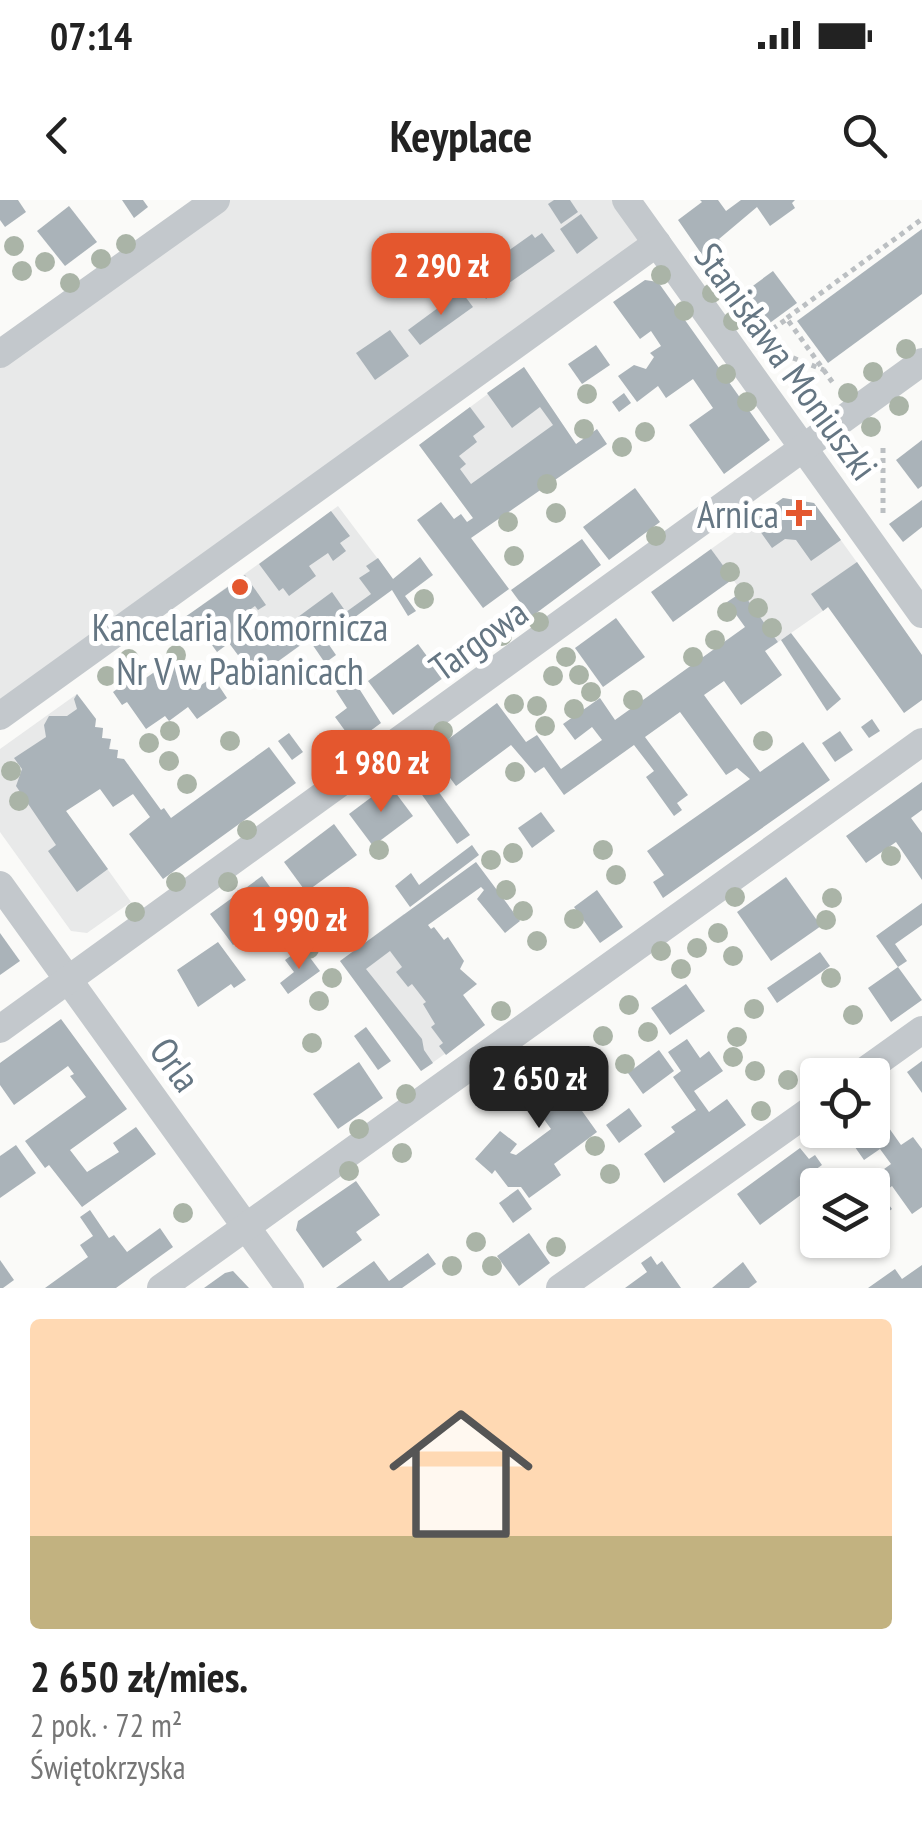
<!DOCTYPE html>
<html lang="pl">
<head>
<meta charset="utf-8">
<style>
	body { margin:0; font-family:"PT Sans Narrow",sans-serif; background:#f6f6f6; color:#222; height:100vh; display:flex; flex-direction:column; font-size:38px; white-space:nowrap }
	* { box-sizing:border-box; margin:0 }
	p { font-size:32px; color:#767676 }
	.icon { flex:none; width:55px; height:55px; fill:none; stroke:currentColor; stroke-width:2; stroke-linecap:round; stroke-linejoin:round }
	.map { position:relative; height:1088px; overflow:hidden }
	.details { display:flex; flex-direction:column; background:#fff; flex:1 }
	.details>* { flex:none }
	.fabs { position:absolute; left:800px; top:858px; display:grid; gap:20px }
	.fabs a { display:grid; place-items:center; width:90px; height:90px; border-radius:10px; background:#fff; box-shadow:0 2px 8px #0004; font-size:50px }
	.price { position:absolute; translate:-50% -85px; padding:0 22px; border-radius:20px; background:#e4572e; color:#fff; font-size:32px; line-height:65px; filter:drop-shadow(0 2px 5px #0008) }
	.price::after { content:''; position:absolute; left:50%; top:60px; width:30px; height:22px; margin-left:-15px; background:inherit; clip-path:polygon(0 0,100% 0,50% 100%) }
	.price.active { background:#222; color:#fff }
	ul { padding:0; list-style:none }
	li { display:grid; align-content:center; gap:20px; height:530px; padding:0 30px }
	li+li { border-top:2px solid #e0e0e0 }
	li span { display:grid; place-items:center; height:310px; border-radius:10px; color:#555 }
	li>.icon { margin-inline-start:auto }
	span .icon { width:180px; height:180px; fill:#fffc; stroke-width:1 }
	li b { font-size:42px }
	.status { display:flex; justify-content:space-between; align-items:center; height:70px; padding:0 50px; background:#fff; direction:ltr }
	.status svg { height:28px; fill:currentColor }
	header { display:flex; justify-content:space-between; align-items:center; height:130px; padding:0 30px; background:#fff; font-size:45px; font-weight:700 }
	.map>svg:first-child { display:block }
	.built { fill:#e8e9e9 }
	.building { fill:#aab3b9 }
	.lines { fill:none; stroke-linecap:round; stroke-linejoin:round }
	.path { stroke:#bbbfc2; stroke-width:5; stroke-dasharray:5 5; stroke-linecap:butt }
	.minor { stroke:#c3c8cc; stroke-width:28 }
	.tree { fill:#aab4a7 }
	.poi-dot { fill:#e4572e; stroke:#fff; stroke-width:4 }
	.labels { text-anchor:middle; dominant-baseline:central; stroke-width:10; stroke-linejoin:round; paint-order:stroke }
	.street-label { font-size:38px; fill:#657683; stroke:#fff }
	.poi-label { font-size:38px; fill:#657683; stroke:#fff; text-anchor:end }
</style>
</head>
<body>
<div class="status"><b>07:14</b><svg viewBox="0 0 49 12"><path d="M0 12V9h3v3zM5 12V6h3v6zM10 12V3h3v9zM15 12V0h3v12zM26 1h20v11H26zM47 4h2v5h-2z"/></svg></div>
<header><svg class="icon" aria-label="back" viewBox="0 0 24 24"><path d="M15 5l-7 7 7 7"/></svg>Keyplace<svg class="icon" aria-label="search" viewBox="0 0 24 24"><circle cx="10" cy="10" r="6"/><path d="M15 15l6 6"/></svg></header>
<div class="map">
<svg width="922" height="1088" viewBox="0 0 922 1088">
	<rect width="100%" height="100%" fill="#fafaf8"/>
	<!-- built -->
	<g class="built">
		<path d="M216,0H626L657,43L0,516V154Z"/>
		<path d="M524,167L576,244L473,318L419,245Z"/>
		<path d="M783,298L814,303L869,379L778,442L711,349Z"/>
		<path d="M338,306L393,379L255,478L202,405Z"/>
		<path d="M77,494L96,519L95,527L103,528L102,538L111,539L110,549L118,550L117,558L129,565L66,611L131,702L87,733L71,731L0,632V549Z"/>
		<path d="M404,714L485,825L421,871L340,761Z"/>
	</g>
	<!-- building -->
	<g class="building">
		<path d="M0,0H18L26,12L5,27L0,20Z"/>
		<path d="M122,0H143L148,7L134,18Z"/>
		<path d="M554,0H570L578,12L561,24L548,4Z"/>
		<path d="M700,0H718L726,11L741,0H795L792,3L795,8L770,26L757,7L719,39L724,45L705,59L678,20L702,2Z"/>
		<path d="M69,6L97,42L65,66L37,31Z"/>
		<path d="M581,14L598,38L577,54L560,29Z"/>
		<path d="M922,29V94L828,163L797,121Z"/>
		<path d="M542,33L555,51L486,99L471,77L532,34L535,38Z"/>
		<path d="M773,71L797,103L759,131L735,99Z"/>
		<path d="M645,80L658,82L770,240L724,274L689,225L713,208L693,179L666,198L658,186L637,202L618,176L634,165L646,169L654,157L650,153L661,146L651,131L640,139L613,102Z"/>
		<path d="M461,91L473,107L420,145L408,130Z"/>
		<path d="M390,130L409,156L375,180L356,153Z"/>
		<path d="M596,145L610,165L582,184L568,164Z"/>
		<path d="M524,167L576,244L597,229L607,244L471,338L509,389L483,408L417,320L441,302L454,319L461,314L467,322L473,318L419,245L470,207L485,227L473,236L477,242L459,256L466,264L460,269L471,284L553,225L540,207L512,228L487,193Z"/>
		<path d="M624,193L631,203L619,212L612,202Z"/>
		<path d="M922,240V286L918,289L896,260Z"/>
		<path d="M635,288L660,322L609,360L583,327Z"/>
		<path d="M783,298L814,303L841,340L811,361L796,340L785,339L772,348L752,320Z"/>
		<path d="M922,300V327L903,342L889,324Z"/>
		<path d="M331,311L350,336L340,343L346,351L333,361L328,353L309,366L316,376L289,396L283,388L279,391L259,364Z"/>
		<path d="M582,339L601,365L531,417L511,390Z"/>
		<path d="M711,349L733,379L673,422L651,392Z"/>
		<path d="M420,357L433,375L405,396L416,411L408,416L392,390L325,439L336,455L325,463L312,444L317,441L313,436L255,478L229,443L217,452L201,430L186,440L175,424L245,375L266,405L258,410L255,406L237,419L249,436L275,417L283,428L332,392L346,412L371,394L359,378L370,371L366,366L378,358L393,379Z"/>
		<path d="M857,362L922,455V500L904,513L828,407L823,411L811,394Z"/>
		<path d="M742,392L778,442L765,451L782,475L741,505L724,481L704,495L760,572L803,542L830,580L663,698L653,682L664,675L647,651L750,579L737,568L726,575L680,512L645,537L688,595L677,603L682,610L674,616L646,577L654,571L634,545L564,595L544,567L535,573L511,545L456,586L431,552L497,503L526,542L537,535L561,569L602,540L592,527L575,540L563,524L600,498L615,520L745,427L727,402Z"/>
		<path d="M616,418L645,457L603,487L575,448Z"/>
		<path d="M791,433L841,499L827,511L781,440Z"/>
		<path d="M418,444L443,478L393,515L368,481Z"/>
		<path d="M173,459L195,489L213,477L227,498L197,519L188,507L169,521L165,516L146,529L127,502L122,505L113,492L139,473L143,480Z"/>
		<path d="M353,479L381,523L354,543L335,517L347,508L336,491Z"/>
		<path d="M77,494L96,519L95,527L103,528L102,538L111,539L109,549L118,550L117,558L124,559L161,610L164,608L171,618L269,547L296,583L163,679L129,634L150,617L133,594L113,607L100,589L66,611L108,669L77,692L48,651L56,645L16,586L22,569L14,558L46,537L44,525L49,516H67L77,509L74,499Z"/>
		<path d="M872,519L880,531L869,538L861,527Z"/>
		<path d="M840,531L853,550L835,562L822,543Z"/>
		<path d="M289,533L303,552L292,560L278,541Z"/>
		<path d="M417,562L470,635L457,644L405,571Z"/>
		<path d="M922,582V610L911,618L922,633V680L896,642L866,663L846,636Z"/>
		<path d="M389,584L413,616L373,646L349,614Z"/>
		<path d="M541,612L555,631L532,648L518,628Z"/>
		<path d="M334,624L357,655L306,692L284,662Z"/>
		<path d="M472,645L479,655L410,707L395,686L411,673L419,685Z"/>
		<path d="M476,662L520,721L505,733L477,699L484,690L481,687L428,725L431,729L434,727L444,740L448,737L464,761L460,769L477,784L463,795L485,825L446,855L439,846L443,843L431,827L435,824L423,804L426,802L412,784L408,787L396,772L402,767L390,751L366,769L422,839L424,850L433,863L421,871L340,761Z"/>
		<path d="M262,676L270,687L266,691L280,711L233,745L210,714Z"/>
		<path d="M786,677L821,726L771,761L737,712Z"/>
		<path d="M597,690L623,727L600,743L574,707Z"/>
		<path d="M922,703V725L895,744L907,761L898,767L922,800L891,822L868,788L898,767L876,736Z"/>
		<path d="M0,733L20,761L0,775Z"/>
		<path d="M218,742L246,780L234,788L231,784L198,807L177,770Z"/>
		<path d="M820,752L830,766L777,803L767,788Z"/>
		<path d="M295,753L300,760L308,755L320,771L288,794L280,783L294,772L285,760Z"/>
		<path d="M686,784L705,811L670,835L651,808Z"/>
		<path d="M61,819L127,909L70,950L87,972L119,952L113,943L136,927L156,954L82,1007L49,965L45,968L25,941L86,897L70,876L74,874L68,866L14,905L0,885V863Z"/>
		<path d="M366,827L391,861L378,870L354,836Z"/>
		<path d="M687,839L700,858L709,851L723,871L694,891L709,912L727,899L746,925L664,983L644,954L675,932L671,927L696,910L673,877L681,871L668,852Z"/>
		<path d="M659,850L674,871L643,894L628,873Z"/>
		<path d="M540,852L597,932L554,964L561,975L529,998L521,987H508L495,970L492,974L475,959L500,931L517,944L510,953L516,955L551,929L543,918L539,921L510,873Z"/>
		<path d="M922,861V893L907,872Z"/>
		<path d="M359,862L383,898L338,929L313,894Z"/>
		<path d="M872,904L901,945L913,937L922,949V1007L912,1014L892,986L881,994L892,1009L872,1023V985H862L891,964L880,949L864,960L843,930H872Z"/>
		<path d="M629,908L642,926L619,943L606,925Z"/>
		<path d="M16,945L36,973L0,998V956Z"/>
		<path d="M800,948L809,959L815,955L822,965L815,970L826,985H818V993L813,986L760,1025L737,994Z"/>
		<path d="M356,981L380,1015L356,1032L362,1040L323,1068L296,1030L298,1021Z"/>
		<path d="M518,989L532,1009L513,1023L499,1003Z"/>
		<path d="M90,1010L109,1038L114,1035L127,1052L160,1028L173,1047L116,1088H45L88,1057L80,1045L93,1036L80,1017Z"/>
		<path d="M529,1033L550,1063L519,1086L497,1056Z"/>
		<path d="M428,1053L436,1064L402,1088H336L374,1061L389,1081Z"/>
		<path d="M651,1056L657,1065L662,1061L681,1088H625L647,1072L641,1063Z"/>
		<path d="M0,1060L14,1080L3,1088H0Z"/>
		<path d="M743,1062L757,1082L749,1088H712Z"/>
		<path d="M922,1065V1088H868L895,1069L902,1079Z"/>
		<path d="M233,1071L249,1088H204L225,1073Z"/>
	</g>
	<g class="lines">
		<!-- path -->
		<g class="path">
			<path d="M787,118L922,19"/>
			<path d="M756,140L787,119L833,183"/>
			<path d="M765,147L824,170"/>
			<path d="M883,248V316"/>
		</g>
		<!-- minor -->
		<g class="minor">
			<path d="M626,0L922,414"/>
			<path d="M0,154L216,0"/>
			<path d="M0,516L657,43"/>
			<path d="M0,685L290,1088"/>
			<path d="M0,829L922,162"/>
			<path d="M859,875L922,830"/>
			<path d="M161,1088L922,542"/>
			<path d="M560,1088L818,905"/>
		</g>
	</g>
	<!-- trees -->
	<g class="tree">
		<circle cx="126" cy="44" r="10"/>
		<circle cx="14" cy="46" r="10"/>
		<circle cx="101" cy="59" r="10"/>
		<circle cx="45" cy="62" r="10"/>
		<circle cx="22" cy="71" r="10"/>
		<circle cx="661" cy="75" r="10"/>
		<circle cx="70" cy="83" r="10"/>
		<circle cx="712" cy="93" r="10"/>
		<circle cx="684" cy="111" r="10"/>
		<circle cx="733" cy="121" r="10"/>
		<circle cx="906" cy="149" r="10"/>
		<circle cx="873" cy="172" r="10"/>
		<circle cx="726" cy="174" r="10"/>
		<circle cx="848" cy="193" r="10"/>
		<circle cx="587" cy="194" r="10"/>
		<circle cx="747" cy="202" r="10"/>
		<circle cx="899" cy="206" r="10"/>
		<circle cx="871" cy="227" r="10"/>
		<circle cx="584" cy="229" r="10"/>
		<circle cx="645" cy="232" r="10"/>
		<circle cx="622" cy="247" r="10"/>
		<circle cx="547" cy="284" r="10"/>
		<circle cx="556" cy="313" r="10"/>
		<circle cx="508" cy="322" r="10"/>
		<circle cx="656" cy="336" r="10"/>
		<circle cx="514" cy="356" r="10"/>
		<circle cx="730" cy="372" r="10"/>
		<circle cx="744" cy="392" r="10"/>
		<circle cx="424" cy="399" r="10"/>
		<circle cx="758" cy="408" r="10"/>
		<circle cx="727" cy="412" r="10"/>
		<circle cx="539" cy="422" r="10"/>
		<circle cx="772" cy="428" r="10"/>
		<circle cx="502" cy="436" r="10"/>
		<circle cx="715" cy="440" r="10"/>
		<circle cx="465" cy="453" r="10"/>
		<circle cx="176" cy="455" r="10"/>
		<circle cx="566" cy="457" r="10"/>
		<circle cx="693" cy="457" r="10"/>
		<circle cx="129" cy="459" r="10"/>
		<circle cx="579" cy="475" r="10"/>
		<circle cx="107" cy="476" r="10"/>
		<circle cx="553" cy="476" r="10"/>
		<circle cx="591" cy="492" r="10"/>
		<circle cx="633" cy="500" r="10"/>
		<circle cx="514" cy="504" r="10"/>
		<circle cx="537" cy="506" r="10"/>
		<circle cx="574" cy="509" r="10"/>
		<circle cx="545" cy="526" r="10"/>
		<circle cx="170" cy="531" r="10"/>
		<circle cx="443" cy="531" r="10"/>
		<circle cx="230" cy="541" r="10"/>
		<circle cx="763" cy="541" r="10"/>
		<circle cx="149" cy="543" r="10"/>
		<circle cx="169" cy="561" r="10"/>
		<circle cx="426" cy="563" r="10"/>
		<circle cx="400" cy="564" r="10"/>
		<circle cx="332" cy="567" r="10"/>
		<circle cx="11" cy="571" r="10"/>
		<circle cx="515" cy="572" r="10"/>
		<circle cx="187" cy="584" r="10"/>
		<circle cx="19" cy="601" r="10"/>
		<circle cx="247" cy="630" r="10"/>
		<circle cx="379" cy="650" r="10"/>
		<circle cx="603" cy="650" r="10"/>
		<circle cx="513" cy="653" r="10"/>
		<circle cx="891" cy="656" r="10"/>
		<circle cx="491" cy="660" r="10"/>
		<circle cx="616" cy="675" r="10"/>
		<circle cx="176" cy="682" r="10"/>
		<circle cx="228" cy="682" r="10"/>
		<circle cx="506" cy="690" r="10"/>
		<circle cx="735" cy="697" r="10"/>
		<circle cx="832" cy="698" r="10"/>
		<circle cx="523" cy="711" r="10"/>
		<circle cx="135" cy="712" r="10"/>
		<circle cx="574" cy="719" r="10"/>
		<circle cx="826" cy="720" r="10"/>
		<circle cx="718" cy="733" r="10"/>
		<circle cx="537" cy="741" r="10"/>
		<circle cx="697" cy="748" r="10"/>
		<circle cx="309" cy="749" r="10"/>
		<circle cx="661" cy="751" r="10"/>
		<circle cx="733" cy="756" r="10"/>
		<circle cx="681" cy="769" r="10"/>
		<circle cx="332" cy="778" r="10"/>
		<circle cx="831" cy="778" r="10"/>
		<circle cx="319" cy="801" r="10"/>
		<circle cx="629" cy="805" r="10"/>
		<circle cx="754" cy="809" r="10"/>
		<circle cx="501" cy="811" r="10"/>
		<circle cx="853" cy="815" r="10"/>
		<circle cx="648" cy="832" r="10"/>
		<circle cx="603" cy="836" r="10"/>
		<circle cx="737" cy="837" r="10"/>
		<circle cx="312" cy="843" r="10"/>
		<circle cx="733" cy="857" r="10"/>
		<circle cx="625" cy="864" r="10"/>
		<circle cx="755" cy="871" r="10"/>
		<circle cx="788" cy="880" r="10"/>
		<circle cx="494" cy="892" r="10"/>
		<circle cx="406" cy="894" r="10"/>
		<circle cx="761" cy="911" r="10"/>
		<circle cx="359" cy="929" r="10"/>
		<circle cx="595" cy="946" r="10"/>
		<circle cx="402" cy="953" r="10"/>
		<circle cx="349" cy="971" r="10"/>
		<circle cx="610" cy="974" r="10"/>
		<circle cx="183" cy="1013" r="10"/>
		<circle cx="476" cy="1042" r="10"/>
		<circle cx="556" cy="1047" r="10"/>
		<circle cx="452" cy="1066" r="10"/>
		<circle cx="492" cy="1066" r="10"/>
	</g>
	<!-- markers -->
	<g class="poi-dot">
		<path d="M794 298h10v10h10v10h-10v10h-10v-10h-10v-10h10z"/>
		<circle cx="240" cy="387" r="10"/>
	</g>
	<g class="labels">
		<!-- street labels -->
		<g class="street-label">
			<text transform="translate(787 161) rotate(54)">Stanisława Moniuszki</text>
			<text transform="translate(478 439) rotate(-36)">Targowa</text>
			<text transform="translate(176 864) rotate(54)">Orla</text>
		</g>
		<!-- poi labels -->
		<g class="poi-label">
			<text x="779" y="313">Arnica</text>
			<text x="240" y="426" text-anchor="middle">Kancelaria Komornicza<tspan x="240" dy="44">Nr V w Pabianicach</tspan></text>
		</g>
	</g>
</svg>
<div class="fabs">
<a><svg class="icon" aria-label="locate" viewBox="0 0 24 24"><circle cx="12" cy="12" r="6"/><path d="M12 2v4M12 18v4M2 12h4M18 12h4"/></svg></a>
<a><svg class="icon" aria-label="layers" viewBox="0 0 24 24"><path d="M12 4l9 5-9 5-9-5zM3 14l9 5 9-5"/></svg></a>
</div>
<b class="price" style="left:441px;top:118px">2 290 zł</b>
<b class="price" style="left:381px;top:615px">1 980 zł</b>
<b class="price" style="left:299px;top:772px">1 990 zł</b>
<b class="price active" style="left:539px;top:931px">2 650 zł</b>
</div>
<section class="details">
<ul>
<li><span style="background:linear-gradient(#ffd9b3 70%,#c2b280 0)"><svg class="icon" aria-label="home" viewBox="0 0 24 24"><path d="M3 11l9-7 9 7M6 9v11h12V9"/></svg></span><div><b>2 650 zł/mies.</b><p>2 pok. · 72 m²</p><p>Świętokrzyska</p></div></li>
</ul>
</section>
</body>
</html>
